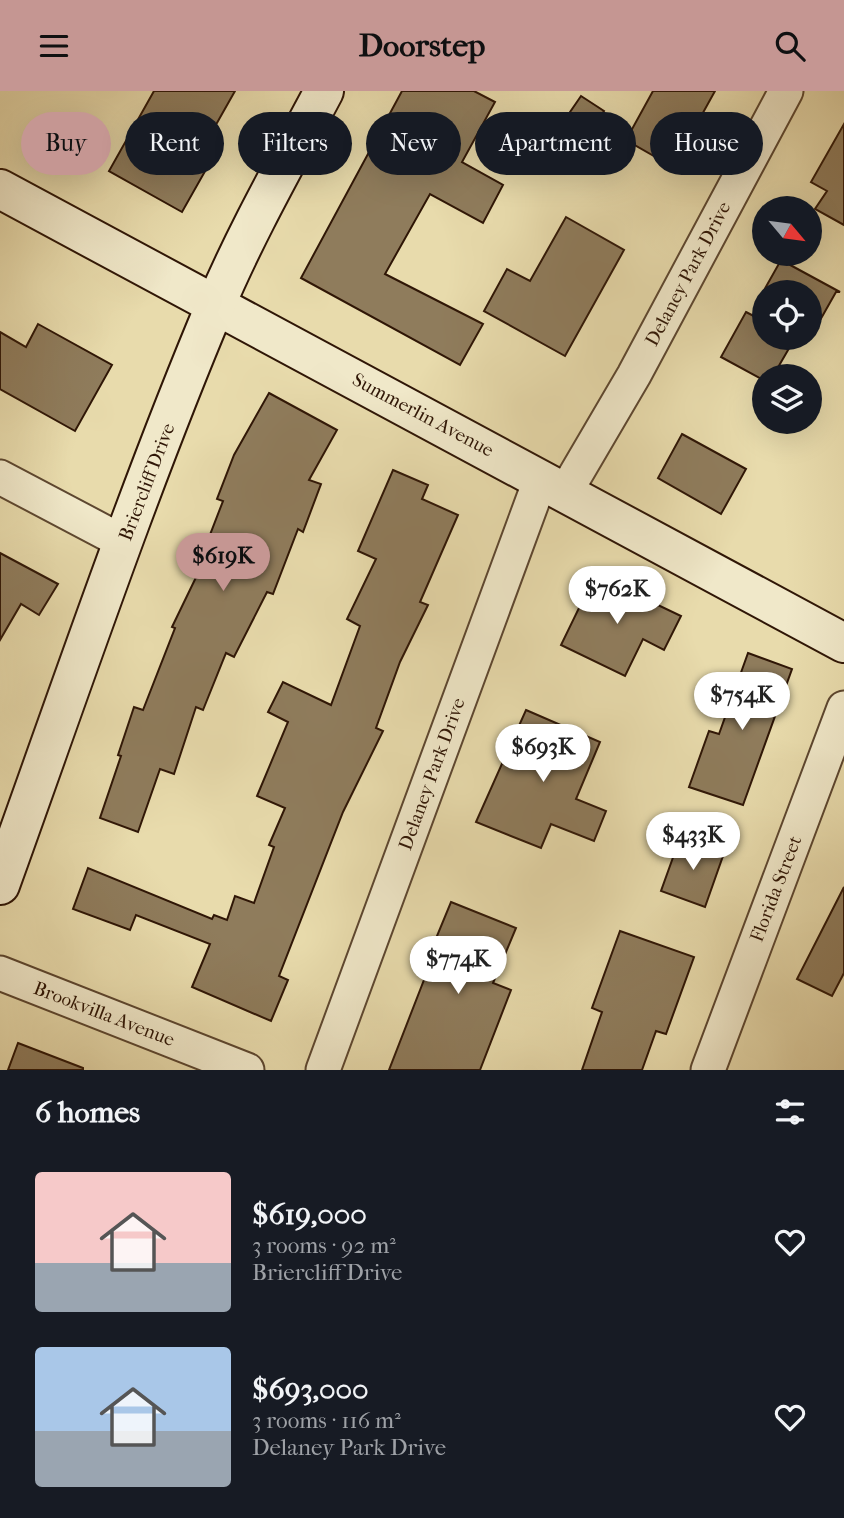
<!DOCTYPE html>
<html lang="en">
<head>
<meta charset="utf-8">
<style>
	body { margin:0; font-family:"IM FELL French Canon",serif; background:#242831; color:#f1f3f6; height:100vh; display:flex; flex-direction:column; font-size:26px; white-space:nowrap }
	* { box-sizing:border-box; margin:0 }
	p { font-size:23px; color:#9ea1a6 }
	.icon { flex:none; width:38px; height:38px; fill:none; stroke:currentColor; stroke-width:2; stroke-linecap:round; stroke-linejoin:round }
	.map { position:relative; height:979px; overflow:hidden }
	.drawer { display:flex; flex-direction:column; background:#171b24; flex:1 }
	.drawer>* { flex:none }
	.top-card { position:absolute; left:21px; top:21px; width:803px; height:63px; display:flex; gap:14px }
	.needle { width:46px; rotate:119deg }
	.buttons { position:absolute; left:752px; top:105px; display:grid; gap:14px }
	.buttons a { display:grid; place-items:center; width:70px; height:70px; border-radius:50%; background:#171b24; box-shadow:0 7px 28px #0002; font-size:35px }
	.price { position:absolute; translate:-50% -60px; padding:0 16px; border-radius:24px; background:#fff; color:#222; font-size:23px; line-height:46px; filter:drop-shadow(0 2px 4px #0008) }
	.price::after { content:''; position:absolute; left:50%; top:42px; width:21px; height:16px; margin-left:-10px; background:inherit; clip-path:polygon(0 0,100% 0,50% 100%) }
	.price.selected { background:#c59692; color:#111 }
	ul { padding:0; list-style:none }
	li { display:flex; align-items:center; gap:21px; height:175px; padding:0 35px }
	li span { display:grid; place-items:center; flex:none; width:196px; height:140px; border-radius:7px; color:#555 }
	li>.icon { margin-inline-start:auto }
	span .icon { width:84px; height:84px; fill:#fffc; stroke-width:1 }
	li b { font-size:30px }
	h2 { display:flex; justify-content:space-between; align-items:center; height:84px; padding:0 35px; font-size:30px }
	.tag { padding:0 24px; border-radius:32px; background:#171b24; box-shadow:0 7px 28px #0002; font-size:24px; line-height:63px }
	.tag.selected { background:#c59692; color:#111 }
	header { display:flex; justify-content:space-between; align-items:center; height:91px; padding:0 35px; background:#c59692; color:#111; font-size:32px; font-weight:700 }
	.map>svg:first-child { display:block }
	.building { fill:#8f7c5c; stroke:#2f1606; stroke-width:2 }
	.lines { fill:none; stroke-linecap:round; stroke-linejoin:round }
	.street-casing { stroke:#5d4730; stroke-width:37 }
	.secondary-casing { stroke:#2f1606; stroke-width:42 }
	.street { stroke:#f0e8c9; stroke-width:33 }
	.secondary { stroke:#f0e8c9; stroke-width:38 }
	.labels { text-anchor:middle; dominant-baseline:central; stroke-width:5; stroke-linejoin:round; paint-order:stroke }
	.street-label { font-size:19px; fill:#2f1606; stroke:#f0e8c9 }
</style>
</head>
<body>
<header><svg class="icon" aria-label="menu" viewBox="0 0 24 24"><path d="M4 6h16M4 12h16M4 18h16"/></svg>Doorstep<svg class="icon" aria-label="search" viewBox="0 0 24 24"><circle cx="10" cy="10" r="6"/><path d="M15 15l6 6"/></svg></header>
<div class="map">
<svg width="844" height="979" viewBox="0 0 844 979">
	<rect width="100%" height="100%" fill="#e8dbac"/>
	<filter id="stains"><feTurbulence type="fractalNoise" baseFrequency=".00286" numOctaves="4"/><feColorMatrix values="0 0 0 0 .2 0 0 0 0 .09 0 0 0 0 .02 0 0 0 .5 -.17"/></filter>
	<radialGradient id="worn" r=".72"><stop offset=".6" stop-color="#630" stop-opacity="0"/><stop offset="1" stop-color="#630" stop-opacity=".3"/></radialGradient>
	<!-- building -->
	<g class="building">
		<path d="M154,0H235L196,69L208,75L182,121L109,80Z"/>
		<path d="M402,0H474L495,11L462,71L503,94L483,132L430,103L385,183L483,233L460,274L301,187Z"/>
		<path d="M653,0H715L673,76L626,49Z"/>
		<path d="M581,5L604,20L592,39L568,24Z"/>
		<path d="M844,33V134L815,118L827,100L811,91Z"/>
		<path d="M566,126L624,159L565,265L484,220L507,178L530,190Z"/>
		<path d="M781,169L840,201H836L810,247V201H763Z"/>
		<path d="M746,221L765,231V247H795L773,285H765V290L721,266Z"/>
		<path d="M38,233L112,274L75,340L0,298V241L26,256Z"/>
		<path d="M269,302L337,339L309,389L321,393L303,441L298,438L273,503L267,501L234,566L226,562L203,619L196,616L174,683L160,678L138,741L100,727L121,665L118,664L134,616L143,619L175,537L172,536L201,476L198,475L223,410L217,408L234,364Z"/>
		<path d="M682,343L746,378L721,423L658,387Z"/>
		<path d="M393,379L428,394L422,408L458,424L420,511L428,514L400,571L376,637L383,640L343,721L279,885L288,889L271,930L192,896L210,853L136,824L130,839L73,818L88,777L212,828L214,824L227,829L235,805L254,812L274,756L269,754L285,717L257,705L288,631L268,621L283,591L331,614L360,535L347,528L376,468L358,460Z"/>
		<path d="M0,462L58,493L39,524L21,513L0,549Z"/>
		<path d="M595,484L681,525L664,559L643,548L625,585L561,554Z"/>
		<path d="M748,562L792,578L743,714L689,696L709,640L719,643Z"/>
		<path d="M526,619L600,651L576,708L606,720L594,750L551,733L541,757L476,731Z"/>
		<path d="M680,747L724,762L705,816L661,800Z"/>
		<path d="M844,796V882L832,905L797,888Z"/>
		<path d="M451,811L516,837L493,892L511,899L480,979H389L436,858L432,857Z"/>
		<path d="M620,840L694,866L666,943L656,940L642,979H582L602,921L592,917Z"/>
		<path d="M18,952L83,977V979H8Z"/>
	</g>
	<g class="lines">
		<defs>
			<g id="street">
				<path d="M0,386L123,451"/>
				<path d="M566,400L634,284L786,0"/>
				<path d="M0,882L247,979"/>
				<path d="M323,979L541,387"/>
				<path d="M708,979L844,617"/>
			</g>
			<g id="secondary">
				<path d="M0,98L844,552"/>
				<path d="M0,794C70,600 136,403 216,213C247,140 287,70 324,0"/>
			</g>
		</defs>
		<!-- street casing -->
		<use href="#street" class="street-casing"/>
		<!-- secondary casing -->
		<use href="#secondary" class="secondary-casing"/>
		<!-- street -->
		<use href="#street" class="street"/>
		<!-- secondary -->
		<use href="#secondary" class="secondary"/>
	</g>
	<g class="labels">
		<!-- street labels -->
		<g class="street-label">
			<text transform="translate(688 183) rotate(-62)">Delaney Park Drive</text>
			<text transform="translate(423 324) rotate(28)">Summerlin Avenue</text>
			<text transform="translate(147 391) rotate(-69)">Briercliff Drive</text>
			<text transform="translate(432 683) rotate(-70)">Delaney Park Drive</text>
			<text transform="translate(776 798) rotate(-69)">Florida Street</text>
			<text transform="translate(104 923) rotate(21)">Brookvilla Avenue</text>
		</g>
	</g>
	<rect width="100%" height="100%" filter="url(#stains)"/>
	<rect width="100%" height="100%" fill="url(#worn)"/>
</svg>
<div class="buttons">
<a><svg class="needle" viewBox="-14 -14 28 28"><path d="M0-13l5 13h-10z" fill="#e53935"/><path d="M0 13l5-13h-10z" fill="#9ea1a6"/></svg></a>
<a><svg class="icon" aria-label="locate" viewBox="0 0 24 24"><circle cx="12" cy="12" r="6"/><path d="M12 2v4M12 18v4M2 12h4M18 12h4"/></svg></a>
<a><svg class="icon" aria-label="layers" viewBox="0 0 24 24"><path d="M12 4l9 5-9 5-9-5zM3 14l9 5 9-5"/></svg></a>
</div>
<b class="price selected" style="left:223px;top:502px">$619K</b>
<b class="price" style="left:617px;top:535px">$762K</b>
<b class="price" style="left:742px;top:641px">$754K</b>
<b class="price" style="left:543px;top:693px">$693K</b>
<b class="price" style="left:693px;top:781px">$433K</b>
<b class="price" style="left:458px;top:905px">$774K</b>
<div class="top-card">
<a class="tag selected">Buy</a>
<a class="tag">Rent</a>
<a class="tag">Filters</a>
<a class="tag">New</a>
<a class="tag">Apartment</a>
<a class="tag">House</a>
</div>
</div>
<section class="drawer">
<h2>6 homes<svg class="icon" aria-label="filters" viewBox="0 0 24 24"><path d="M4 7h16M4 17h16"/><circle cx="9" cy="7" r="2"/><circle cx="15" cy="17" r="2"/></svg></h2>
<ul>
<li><span style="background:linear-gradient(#f6c9c9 65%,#9aa5b1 0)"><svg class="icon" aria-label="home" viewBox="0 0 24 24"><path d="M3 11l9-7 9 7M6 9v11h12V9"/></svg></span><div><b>$619,000</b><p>3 rooms · 92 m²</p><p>Briercliff Drive</p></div><svg class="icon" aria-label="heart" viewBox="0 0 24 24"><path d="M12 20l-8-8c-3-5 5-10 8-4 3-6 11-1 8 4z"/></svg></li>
<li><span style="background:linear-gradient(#a9c7e8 60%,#9aa5b1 0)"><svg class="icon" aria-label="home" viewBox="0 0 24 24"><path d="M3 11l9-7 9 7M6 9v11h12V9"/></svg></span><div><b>$693,000</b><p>3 rooms · 116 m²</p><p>Delaney Park Drive</p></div><svg class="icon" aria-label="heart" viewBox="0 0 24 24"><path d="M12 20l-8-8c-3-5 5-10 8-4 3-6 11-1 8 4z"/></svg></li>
</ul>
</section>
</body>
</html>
